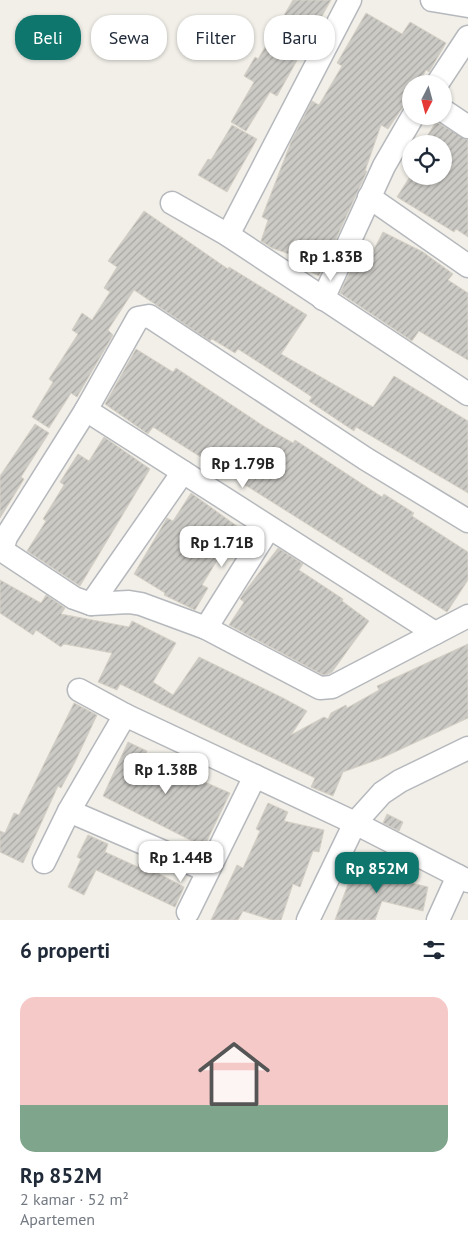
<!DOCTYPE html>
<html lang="id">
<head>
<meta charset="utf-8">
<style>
	body { margin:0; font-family:"PT Sans",sans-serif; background:#f2f2f3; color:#1f2937; height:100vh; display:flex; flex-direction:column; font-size:19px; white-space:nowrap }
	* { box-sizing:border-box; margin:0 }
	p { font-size:16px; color:#747a83 }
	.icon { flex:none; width:28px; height:28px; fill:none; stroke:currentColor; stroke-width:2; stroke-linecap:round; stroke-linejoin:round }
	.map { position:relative; height:920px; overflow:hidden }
	.sheet { display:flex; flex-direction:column; background:#fff; flex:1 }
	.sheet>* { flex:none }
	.top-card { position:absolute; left:15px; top:15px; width:439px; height:45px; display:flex; gap:10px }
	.needle { width:32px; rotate:186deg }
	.controls { position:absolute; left:402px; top:75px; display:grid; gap:10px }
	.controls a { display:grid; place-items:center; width:50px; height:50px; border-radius:50%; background:#fff; box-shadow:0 1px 4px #0004; font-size:25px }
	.price { position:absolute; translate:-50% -42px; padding:0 11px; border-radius:10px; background:#fff; color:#222; font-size:16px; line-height:32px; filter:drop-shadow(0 1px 2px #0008) }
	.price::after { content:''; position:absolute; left:50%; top:30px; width:15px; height:11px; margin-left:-8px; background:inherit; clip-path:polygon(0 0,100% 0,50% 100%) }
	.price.active { background:#0f766e; color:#fff }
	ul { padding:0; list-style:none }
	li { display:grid; align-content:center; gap:10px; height:265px; padding:0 20px }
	li span { display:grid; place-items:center; height:155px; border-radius:15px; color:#555 }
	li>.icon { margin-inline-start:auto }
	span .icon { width:90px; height:90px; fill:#fffc; stroke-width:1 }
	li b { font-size:21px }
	h2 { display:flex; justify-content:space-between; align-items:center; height:60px; padding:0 20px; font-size:21px }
	.chip { padding:0 18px; border-radius:20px; background:#fff; box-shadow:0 1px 4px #0004; font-size:18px; line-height:45px }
	.chip.active { background:#0f766e; color:#fff }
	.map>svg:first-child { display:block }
	.building { fill:url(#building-hatch); stroke:#d6d1c6 }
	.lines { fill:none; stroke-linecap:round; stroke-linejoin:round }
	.minor-casing { stroke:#b5b8bc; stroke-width:25 }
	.minor { stroke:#fff; stroke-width:22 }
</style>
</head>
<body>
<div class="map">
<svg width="468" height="920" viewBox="0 0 468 920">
	<defs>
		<pattern id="building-hatch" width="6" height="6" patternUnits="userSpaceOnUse" patternTransform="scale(1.25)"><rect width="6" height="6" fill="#cccac5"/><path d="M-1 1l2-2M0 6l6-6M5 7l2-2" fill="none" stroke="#a9a8a4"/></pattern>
	</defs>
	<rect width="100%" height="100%" fill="#f1efe8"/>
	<!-- building -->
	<g class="building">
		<path d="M293,0H331L277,96L270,92L246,131L231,122L254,82L244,76L255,57L258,59Z"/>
		<path d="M366,13L402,34L410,22L446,43L429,72L426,70L418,84H411V95L388,129L381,125L365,171H367L319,276L296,264L298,257L272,248L261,241L268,220L262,217L291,142L312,101L319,105L342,66L337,63Z"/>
		<path d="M436,122L468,140V237L456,229L454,232L397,197L411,175L444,176V144H422Z"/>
		<path d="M232,125L257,139L227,192L198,175L208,159L211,160Z"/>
		<path d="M144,211L228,269L229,267L307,315L281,354L373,407L394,376L468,421V493L356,427L354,431L309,401L312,397L283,378L238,349L235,353L212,339L210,341L134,290L108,330L113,335L77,397L71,393L49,428L32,417L53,382L49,379L78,334L72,330L82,313L92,320L110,292L104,288L117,267L108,261Z"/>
		<path d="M383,232L423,252L453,274L448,280L468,293V360L419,331L412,341L340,293L355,262L364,268Z"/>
		<path d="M136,349L173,372L176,368L265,427L293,443L295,440L382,497L384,494L414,513L412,516L468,552V580L447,612L153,427L148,434L105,404Z"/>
		<path d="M35,424L49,433L21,477L24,479L0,518V476Z"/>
		<path d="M104,437L150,469L80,586L27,551L46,521L43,519L64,485L60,482L78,454L89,461Z"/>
		<path d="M191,493L241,529L221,554L202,585L208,588L195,610L164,595L165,593L134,574L167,518L173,521Z"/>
		<path d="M278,548L303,564L299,570L343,599L342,601L369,621L332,672L328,674L323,675L229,625L244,602L240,599L243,594Z"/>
		<path d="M0,580L41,603L46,595L65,608L61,614L129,627L132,621L176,643L153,682L173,695L199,657L283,698L307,711L291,735L324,717L328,719L331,713L346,705L347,708L379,690L377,686L468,644V718L382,758L343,772L333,796L311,787L315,778L245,745L120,684L117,690L98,682L112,653L64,644L61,647L36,630L33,635L0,613Z"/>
		<path d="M74,703L97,715L75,762L61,788L58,786L23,863L0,852V831L5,833L14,813L19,815Z"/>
		<path d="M128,742L147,751L145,756L230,793L204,847L103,796Z"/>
		<path d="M268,803L288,812L284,821L324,830L319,852L313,851L300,887L293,884L281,920H272L243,911L238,920H211L237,865L243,868L260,831L256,829Z"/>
		<path d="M387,814L403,822L399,831L383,823Z"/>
		<path d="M88,835L108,844L105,852L138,867L139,863L184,887L175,907L96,870L84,895L68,887L81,859L77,857Z"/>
		<path d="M356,862L388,873L386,877L428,887L423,911L382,901L375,920H335Z"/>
	</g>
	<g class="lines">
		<defs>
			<g id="minor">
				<path d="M432,0L468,6"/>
				<path d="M437,84L468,37"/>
				<path d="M444,111L468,127"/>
				<path d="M369,197L468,266"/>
				<path d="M172,203L228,235L468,394"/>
				<path d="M228,235L350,0"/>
				<path d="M323,299L384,166L413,116"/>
				<path d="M86,410L6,537L3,547L6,553L74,598L91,604L129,602L141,604L206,628L320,688L332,687L468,616"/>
				<path d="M91,604L183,472"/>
				<path d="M206,628L269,528"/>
				<path d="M435,633L86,410L138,318L149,316L366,459L468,521"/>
				<path d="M79,690L125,715"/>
				<path d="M69,811L208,871"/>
				<path d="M44,862L69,811L125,715L355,823L382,793L400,781L468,748"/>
				<path d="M188,912L255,776"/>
				<path d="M308,920L355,823L468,881"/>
				<path d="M438,920L458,876"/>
			</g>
		</defs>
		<!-- minor casing -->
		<use href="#minor" class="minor-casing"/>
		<!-- minor -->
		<use href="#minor" class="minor"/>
	</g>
</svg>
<div class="controls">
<a><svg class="needle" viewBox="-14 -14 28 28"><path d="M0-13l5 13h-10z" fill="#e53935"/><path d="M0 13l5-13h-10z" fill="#747a83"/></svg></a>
<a><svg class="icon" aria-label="locate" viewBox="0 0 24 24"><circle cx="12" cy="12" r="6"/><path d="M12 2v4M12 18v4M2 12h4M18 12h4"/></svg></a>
</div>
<b class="price" style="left:331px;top:282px">Rp 1.83B</b>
<b class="price" style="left:243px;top:489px">Rp 1.79B</b>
<b class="price" style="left:222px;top:568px">Rp 1.71B</b>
<b class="price" style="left:166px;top:795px">Rp 1.38B</b>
<b class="price" style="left:181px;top:883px">Rp 1.44B</b>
<b class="price active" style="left:377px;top:894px">Rp 852M</b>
<div class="top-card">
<a class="chip active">Beli</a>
<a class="chip">Sewa</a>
<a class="chip">Filter</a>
<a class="chip">Baru</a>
</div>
</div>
<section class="sheet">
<h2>6 properti<svg class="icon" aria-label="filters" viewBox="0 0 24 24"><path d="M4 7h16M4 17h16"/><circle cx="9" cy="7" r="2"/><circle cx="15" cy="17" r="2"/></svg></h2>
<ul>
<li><span style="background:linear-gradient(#f6c9c9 70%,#7fa58c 0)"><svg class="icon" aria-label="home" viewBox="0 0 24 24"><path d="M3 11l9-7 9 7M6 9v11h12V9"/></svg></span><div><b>Rp 852M</b><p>2 kamar · 52 m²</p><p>Apartemen</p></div></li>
</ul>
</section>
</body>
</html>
